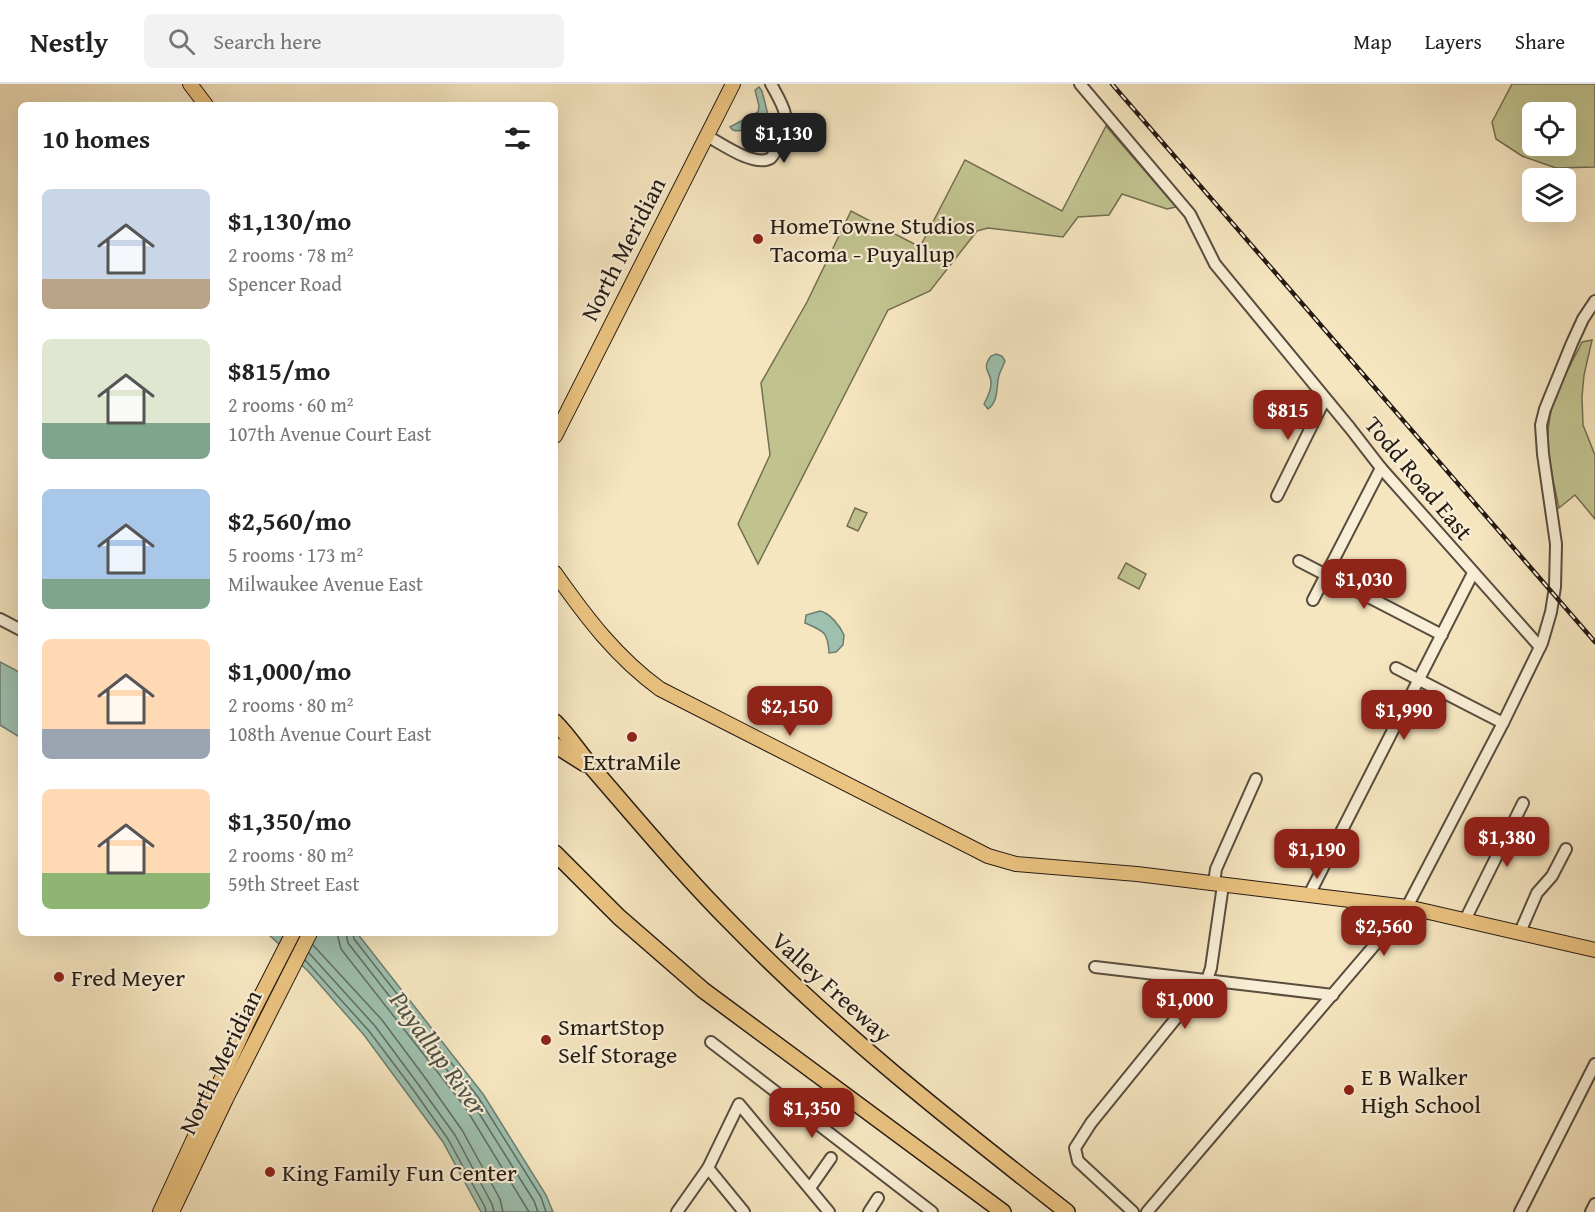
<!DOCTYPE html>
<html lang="en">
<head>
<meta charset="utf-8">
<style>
	body { margin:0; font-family:"Gentium Book Plus",serif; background:#f2f2f2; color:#222; height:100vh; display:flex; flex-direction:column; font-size:22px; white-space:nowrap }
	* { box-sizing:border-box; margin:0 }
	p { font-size:20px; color:#767676 }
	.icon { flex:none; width:33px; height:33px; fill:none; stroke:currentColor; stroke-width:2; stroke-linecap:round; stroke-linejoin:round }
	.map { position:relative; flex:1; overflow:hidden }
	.details { position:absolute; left:18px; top:18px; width:540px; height:834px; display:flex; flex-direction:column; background:#fff; border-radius:9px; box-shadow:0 6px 24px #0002 }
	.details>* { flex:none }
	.buttons { position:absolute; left:1522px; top:18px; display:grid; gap:12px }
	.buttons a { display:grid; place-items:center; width:54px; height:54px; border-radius:9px; background:#fff; box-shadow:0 6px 24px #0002; font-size:30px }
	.price { position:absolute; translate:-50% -51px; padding:0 14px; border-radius:12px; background:#8f2418; color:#fff; font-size:20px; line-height:39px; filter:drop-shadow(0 2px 3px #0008) }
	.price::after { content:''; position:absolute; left:50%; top:36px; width:18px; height:14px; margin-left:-9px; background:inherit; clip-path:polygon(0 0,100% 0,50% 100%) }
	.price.on { background:#222; color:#fff }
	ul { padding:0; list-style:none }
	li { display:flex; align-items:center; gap:18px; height:150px; padding:0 24px }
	li span { display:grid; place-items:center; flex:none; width:168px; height:120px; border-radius:9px; color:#555 }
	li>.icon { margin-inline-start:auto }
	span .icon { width:72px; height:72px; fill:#fffc; stroke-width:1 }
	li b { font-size:26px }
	h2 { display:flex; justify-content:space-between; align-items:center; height:72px; padding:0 24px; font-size:26px }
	header { display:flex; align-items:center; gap:36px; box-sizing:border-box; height:84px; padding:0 30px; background:#fff; border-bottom:2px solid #e0e0e0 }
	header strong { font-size:28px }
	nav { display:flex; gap:33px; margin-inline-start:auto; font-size:21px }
	.search { width:420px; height:54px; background:#f2f2f2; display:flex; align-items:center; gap:15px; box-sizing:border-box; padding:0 21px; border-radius:9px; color:#767676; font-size:22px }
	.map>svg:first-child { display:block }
	.green { fill:#c1c38f; stroke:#736e52; stroke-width:1.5; fill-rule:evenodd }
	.water { fill:#9dc0af; stroke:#6d7e71; stroke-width:1.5 }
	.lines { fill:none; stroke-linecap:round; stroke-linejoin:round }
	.shore { stroke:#616d62; stroke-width:1.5 }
	.minor-casing { stroke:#594d3f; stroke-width:14 }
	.major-casing { stroke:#251a14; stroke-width:16 }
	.highway-casing { stroke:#251a14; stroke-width:18 }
	.minor { stroke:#f9efd6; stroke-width:10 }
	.major { stroke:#ebc380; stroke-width:14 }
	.highway { stroke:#ebc380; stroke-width:15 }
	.rail-casing { stroke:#251a14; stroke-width:4.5 }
	.rail { stroke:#f9efd6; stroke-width:2; stroke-dasharray:7; stroke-linecap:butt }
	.poi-dot { fill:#8f2418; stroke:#f9efd6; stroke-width:2 }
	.labels { text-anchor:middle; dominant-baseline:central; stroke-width:4.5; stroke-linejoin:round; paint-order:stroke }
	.poi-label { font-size:24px; fill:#251a14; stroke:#f9efd6; text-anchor:start }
	.street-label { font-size:24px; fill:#251a14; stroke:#f9efd6 }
	.water-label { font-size:26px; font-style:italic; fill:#4f544a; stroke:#f9efd6 }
</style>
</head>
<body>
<header>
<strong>Nestly</strong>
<div class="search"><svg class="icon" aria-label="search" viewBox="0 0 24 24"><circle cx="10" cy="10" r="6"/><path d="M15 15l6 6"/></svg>Search here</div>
<nav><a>Map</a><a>Layers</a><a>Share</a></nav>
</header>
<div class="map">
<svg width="1595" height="1128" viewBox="0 0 1595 1128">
	<rect width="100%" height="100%" fill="#f6e6c0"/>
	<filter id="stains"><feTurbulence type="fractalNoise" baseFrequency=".00333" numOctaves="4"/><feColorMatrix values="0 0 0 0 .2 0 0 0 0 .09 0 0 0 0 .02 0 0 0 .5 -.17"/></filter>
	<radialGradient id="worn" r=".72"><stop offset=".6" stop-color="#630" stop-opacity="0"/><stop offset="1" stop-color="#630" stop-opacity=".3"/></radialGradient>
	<!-- green -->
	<g class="green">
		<path d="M1512,0H1595V83L1556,84L1522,72L1496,55L1492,38ZM1566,28V62H1533V28Z"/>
		<path d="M1106,42L1176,123L1167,125L1122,110L1109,131L1078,133L1063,153L988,144L977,147L930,207L888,226L758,480L738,440L770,371L761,299L807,218L851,127L920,163L965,76L1062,127Z"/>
		<path d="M1592,256L1584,291L1582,313L1583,341L1595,371V435L1575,411L1559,424C1553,394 1544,363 1550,332C1555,306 1571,281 1582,258Z"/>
		<path d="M855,424L867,429L858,447L847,442Z"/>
		<path d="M1126,479L1146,490L1139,505L1118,494Z"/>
	</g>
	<!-- water -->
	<g class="water">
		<path d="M759,3L762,7L771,43L768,49L749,55L747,51L764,46L765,40C754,38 745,50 733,46L730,43L758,28L759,22L755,6Z"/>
		<path d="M996,270L1002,272L1005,277C1003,282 1001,286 999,291C996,303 999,317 988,325L984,320C987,314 991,307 991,300C992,287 980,287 991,272Z"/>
		<path d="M820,527C830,529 840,542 844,551L843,561L836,568L829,569C828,547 823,547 805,539L806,531Z"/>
		<path d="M0,578L21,589V654L0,641Z"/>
		<path d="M267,849H357L483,1010L546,1111L553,1128H481L443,1058L364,951L308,887Z"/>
	</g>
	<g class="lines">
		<!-- shore -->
		<g class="shore">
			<path d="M337,849L341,865L465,1023L529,1128"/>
			<path d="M346,849L348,859L472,1018L534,1117L538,1128"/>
			<path d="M353,849L354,855L478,1013L541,1113L546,1128"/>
			<path d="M313,861L382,936L426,995L462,1046L500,1115L503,1128"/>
			<path d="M309,869L375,942L418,1000L455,1051L492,1120L494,1128"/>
			<path d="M305,876L369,947L412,1004L448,1055L485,1123L486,1128"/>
		</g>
		<defs>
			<g id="minor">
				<path d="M1080,0L1190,130L1215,180L1350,344L1381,384L1540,563"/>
				<path d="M707,52C722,60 755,84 771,74C775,69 778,63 780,57C792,33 783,22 771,0"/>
				<path d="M1277,412L1325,315"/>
				<path d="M1299,477L1442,551"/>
				<path d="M1313,516L1381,384"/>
				<path d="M0,535L21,546"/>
				<path d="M1396,584L1503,639"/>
				<path d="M1214,799L1216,785L1256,695"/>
				<path d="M1309,811L1473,489"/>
				<path d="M1465,836L1523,719"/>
				<path d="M1520,848L1537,809L1552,792L1566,765"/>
				<path d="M1095,883L1333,911"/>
				<path d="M711,958L932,1128"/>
				<path d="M708,1084L744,1128"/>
				<path d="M810,1104L831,1074"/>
				<path d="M677,1128L708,1084L739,1020L829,1128"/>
				<path d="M869,1128L878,1114"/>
				<path d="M1133,1128L1078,1077L1075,1064L1091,1039L1207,896L1211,884L1223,801"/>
				<path d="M1147,1128L1407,823L1503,639L1542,559L1551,528L1555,503L1556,460L1543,370L1541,341L1545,325L1572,259L1583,235L1595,217"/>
				<path d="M1520,1128L1595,980"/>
				<path d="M1591,1128L1595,1120"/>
			</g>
			<g id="major">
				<path d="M190,0L206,21"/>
				<path d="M555,352L733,0"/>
				<path d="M555,489C586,533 616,573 660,605L988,772L1016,780L1137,790L1407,823L1595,866"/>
				<path d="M1370,819C1386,825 1388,835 1383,851"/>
				<path d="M160,1128L248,937L293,849"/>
				<path d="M172,1128L226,1015L310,849"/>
			</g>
			<g id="highway">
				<path d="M555,638C570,653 581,671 595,687C640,739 685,793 734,842C836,947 952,1038 1067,1128"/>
				<path d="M555,661L585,680"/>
				<path d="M555,769L619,833L703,906L1003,1128"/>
			</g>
		</defs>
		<!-- minor casing -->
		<use href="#minor" class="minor-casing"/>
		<!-- major casing -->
		<use href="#major" class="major-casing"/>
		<!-- highway casing -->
		<use href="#highway" class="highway-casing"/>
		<!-- minor -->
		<use href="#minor" class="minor"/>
		<!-- major -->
		<use href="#major" class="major"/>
		<!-- highway -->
		<use href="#highway" class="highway"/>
		<defs>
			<path id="rail" d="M1112,0L1595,558"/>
		</defs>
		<!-- rail casing -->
		<use href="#rail" class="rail-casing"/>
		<!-- rail -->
		<use href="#rail" class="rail"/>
	</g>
	<!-- markers -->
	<g class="poi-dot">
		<circle cx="758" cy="155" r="6"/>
		<circle cx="632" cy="653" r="6"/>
		<circle cx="59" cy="893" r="6"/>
		<circle cx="546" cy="956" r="6"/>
		<circle cx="1349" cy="1006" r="6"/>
		<circle cx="270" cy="1088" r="6"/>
	</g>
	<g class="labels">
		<!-- poi labels -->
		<g class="poi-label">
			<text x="770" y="141">HomeTowne Studios<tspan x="770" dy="28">Tacoma - Puyallup</tspan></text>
			<text x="632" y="677" text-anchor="middle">ExtraMile</text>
			<text x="71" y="893">Fred Meyer</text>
			<text x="558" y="942">SmartStop<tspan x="558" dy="28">Self Storage</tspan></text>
			<text x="1361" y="992">E B Walker<tspan x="1361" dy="28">High School</tspan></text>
			<text x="282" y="1088">King Family Fun Center</text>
		</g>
		<!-- street labels -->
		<g class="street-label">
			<text transform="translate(623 165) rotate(-63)">North Meridian</text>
			<text transform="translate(1419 394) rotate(50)">Todd Road East</text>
			<text transform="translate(832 903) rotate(42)">Valley Freeway</text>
			<text transform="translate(220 978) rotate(-64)">North Meridian</text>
		</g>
		<!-- water labels -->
		<g class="water-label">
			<text transform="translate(439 969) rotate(54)">Puyallup River</text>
		</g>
	</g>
	<rect width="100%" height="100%" filter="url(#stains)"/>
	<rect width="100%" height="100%" fill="url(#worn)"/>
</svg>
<div class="buttons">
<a><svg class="icon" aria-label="locate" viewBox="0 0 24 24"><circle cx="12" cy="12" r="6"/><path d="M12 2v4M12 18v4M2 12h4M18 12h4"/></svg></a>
<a><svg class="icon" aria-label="layers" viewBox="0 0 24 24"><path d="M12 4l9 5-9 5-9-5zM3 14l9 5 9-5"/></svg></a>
</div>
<b class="price on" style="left:784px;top:80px">$1,130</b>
<b class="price" style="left:1288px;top:357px">$815</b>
<b class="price" style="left:1364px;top:526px">$1,030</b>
<b class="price" style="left:790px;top:653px">$2,150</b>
<b class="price" style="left:1404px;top:657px">$1,990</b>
<b class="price" style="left:1507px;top:784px">$1,380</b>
<b class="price" style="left:1317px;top:796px">$1,190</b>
<b class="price" style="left:1384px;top:873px">$2,560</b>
<b class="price" style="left:1185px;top:946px">$1,000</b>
<b class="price" style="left:812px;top:1055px">$1,350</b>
<section class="details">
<h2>10 homes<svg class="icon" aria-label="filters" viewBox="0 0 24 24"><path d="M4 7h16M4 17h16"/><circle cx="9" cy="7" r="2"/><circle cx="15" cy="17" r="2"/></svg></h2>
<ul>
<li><span style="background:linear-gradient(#c9d6e8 75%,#b9a48a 0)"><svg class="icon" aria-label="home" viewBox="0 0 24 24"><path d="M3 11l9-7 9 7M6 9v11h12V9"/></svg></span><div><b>$1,130/mo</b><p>2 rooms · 78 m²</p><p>Spencer Road</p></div></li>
<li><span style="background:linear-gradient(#dfe7d0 70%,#7fa58c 0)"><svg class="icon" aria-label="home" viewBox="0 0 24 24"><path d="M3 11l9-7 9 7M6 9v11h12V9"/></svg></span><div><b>$815/mo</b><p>2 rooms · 60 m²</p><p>107th Avenue Court East</p></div></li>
<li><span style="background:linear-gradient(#a9c7e8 75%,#7fa58c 0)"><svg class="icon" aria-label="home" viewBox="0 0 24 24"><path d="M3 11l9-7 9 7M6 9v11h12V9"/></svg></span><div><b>$2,560/mo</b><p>5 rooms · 173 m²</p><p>Milwaukee Avenue East</p></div></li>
<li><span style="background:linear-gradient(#ffd9b3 75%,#9aa5b1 0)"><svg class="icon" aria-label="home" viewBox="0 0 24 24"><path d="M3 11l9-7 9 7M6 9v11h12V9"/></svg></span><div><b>$1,000/mo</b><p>2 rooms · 80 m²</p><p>108th Avenue Court East</p></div></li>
<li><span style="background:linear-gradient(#ffd9b3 70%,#8fb573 0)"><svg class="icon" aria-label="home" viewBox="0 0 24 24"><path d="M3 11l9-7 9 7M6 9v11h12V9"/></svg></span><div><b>$1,350/mo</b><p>2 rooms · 80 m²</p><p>59th Street East</p></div></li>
</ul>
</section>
</div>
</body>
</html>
